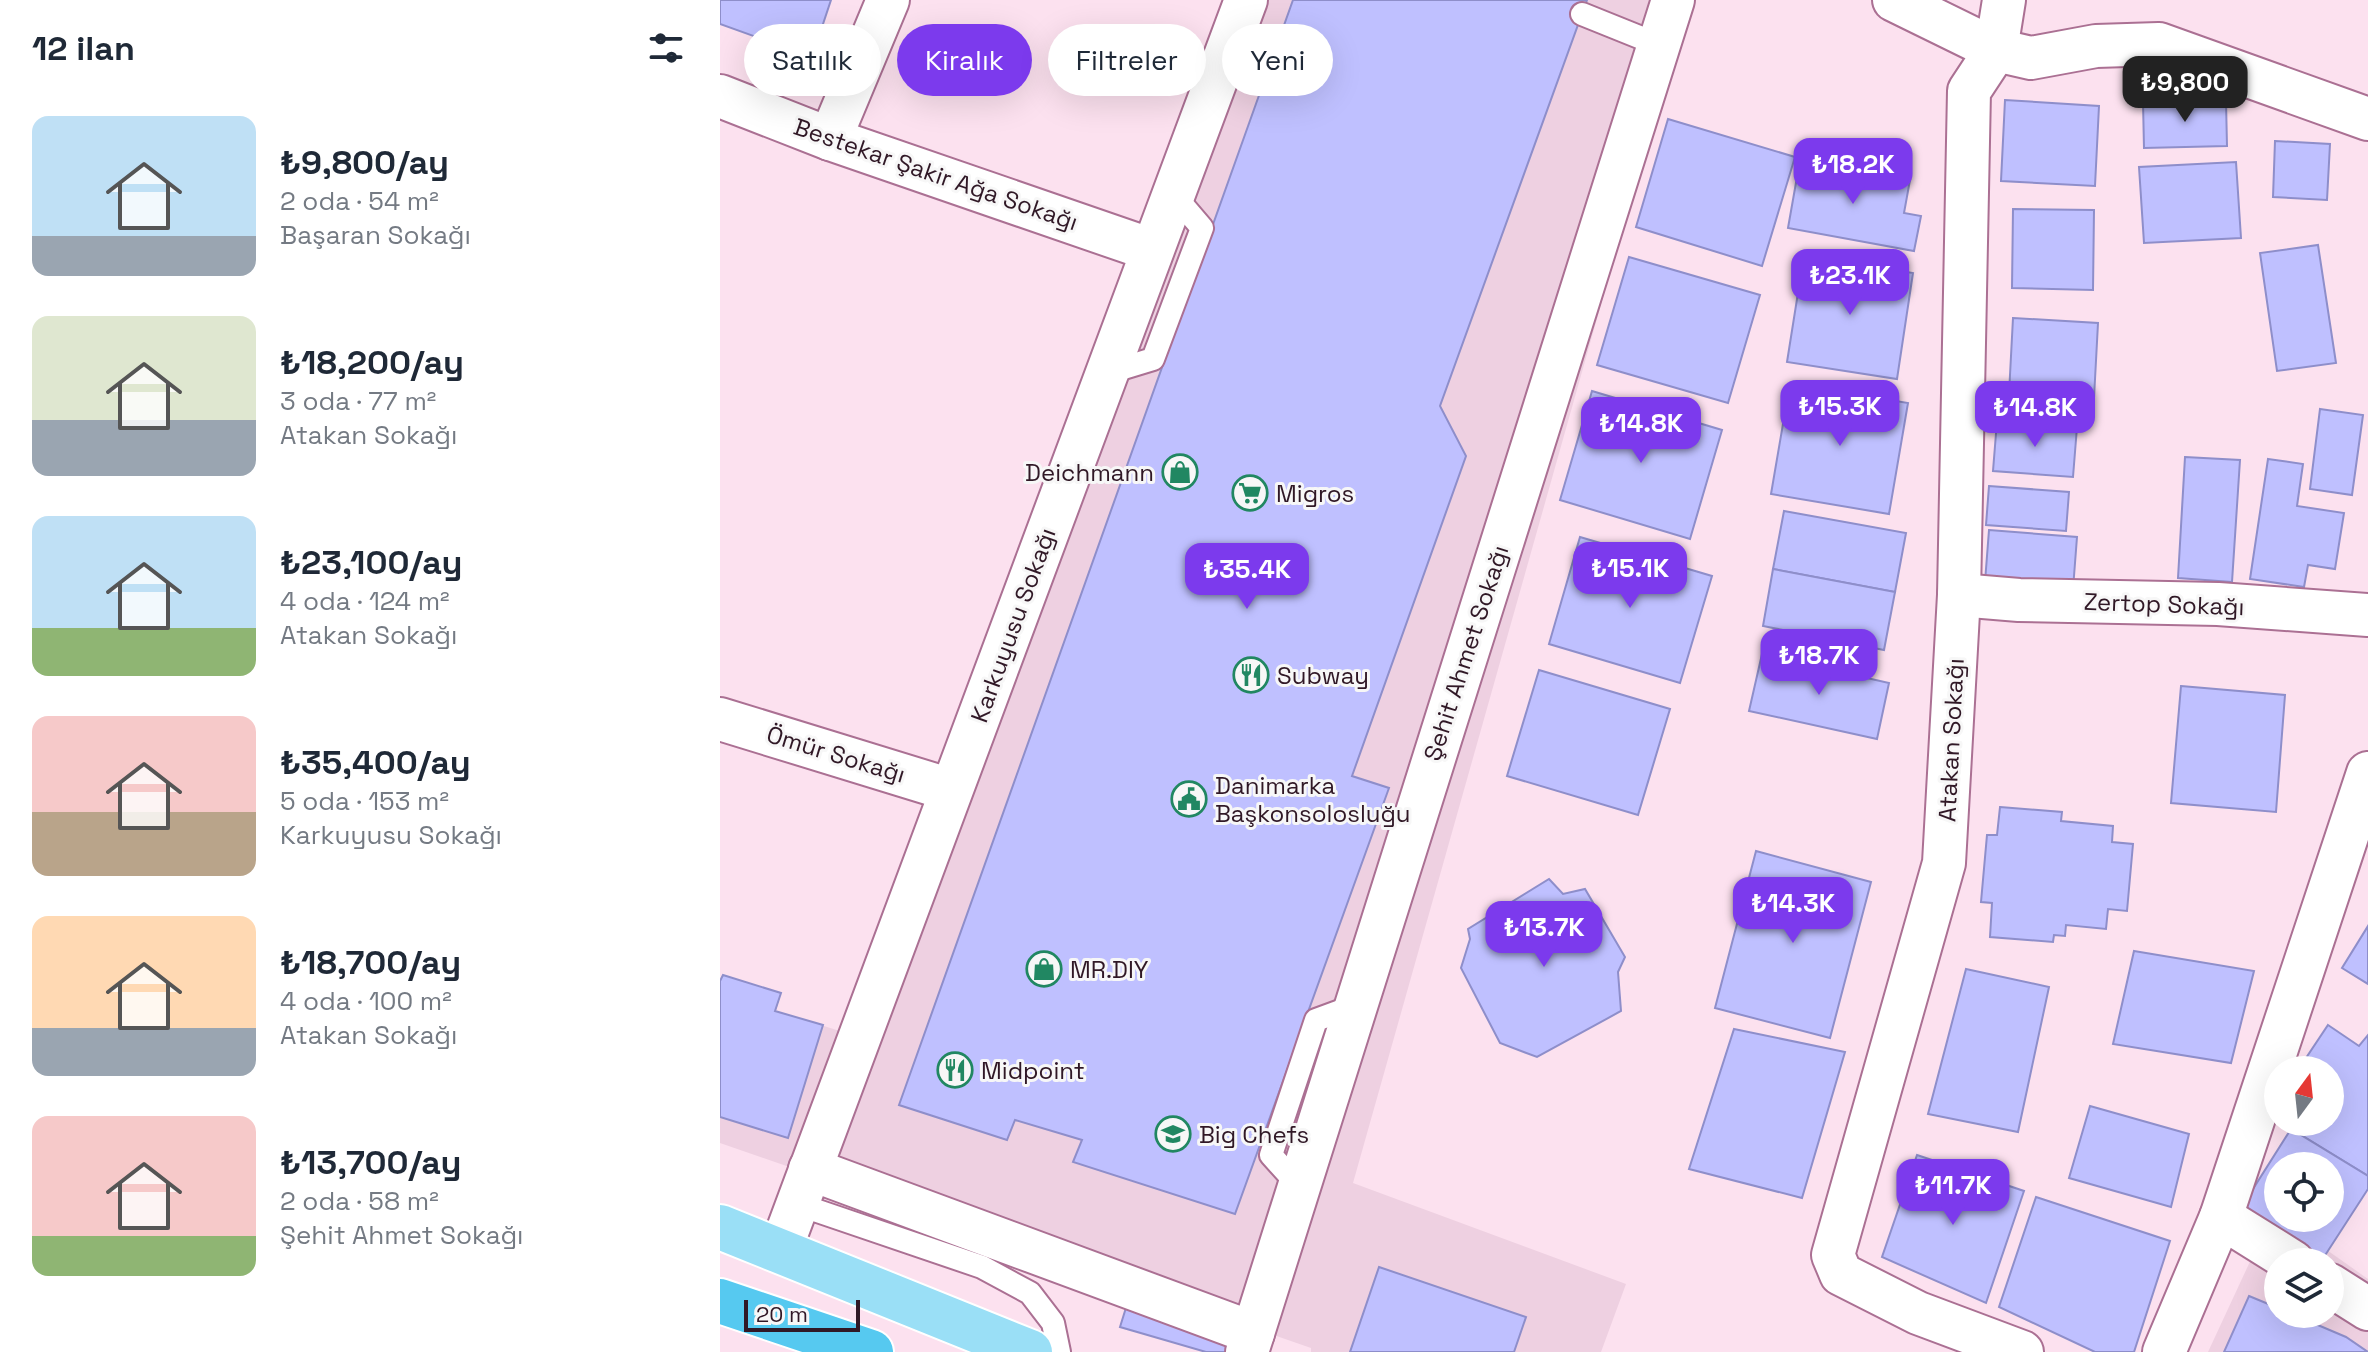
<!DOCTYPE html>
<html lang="tr">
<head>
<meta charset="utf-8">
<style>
	body { margin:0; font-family:"Space Grotesk",sans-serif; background:#f2f2f3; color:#1f2937; height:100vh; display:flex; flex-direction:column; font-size:30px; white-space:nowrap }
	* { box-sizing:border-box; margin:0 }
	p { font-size:26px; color:#747a83 }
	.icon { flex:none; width:44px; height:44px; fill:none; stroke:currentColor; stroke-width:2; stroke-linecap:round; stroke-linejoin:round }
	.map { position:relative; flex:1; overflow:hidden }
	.panel { display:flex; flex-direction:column; background:#fff; width:720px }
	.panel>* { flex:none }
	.guide { position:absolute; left:24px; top:24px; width:760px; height:72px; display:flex; gap:16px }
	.needle { width:52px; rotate:15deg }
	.controls { position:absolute; left:1544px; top:1056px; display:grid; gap:16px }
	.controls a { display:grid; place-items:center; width:80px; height:80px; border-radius:50%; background:#fff; box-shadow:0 8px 32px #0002; font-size:40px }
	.scale { position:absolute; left:24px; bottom:20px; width:116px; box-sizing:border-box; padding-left:8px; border:4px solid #301826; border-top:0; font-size:22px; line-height:28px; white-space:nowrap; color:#301826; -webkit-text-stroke:6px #f7f7f7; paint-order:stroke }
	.price { position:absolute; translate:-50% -68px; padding:0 18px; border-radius:16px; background:#7c3aed; color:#fff; font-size:26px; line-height:52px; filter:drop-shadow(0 2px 4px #0008) }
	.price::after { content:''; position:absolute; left:50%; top:48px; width:24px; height:18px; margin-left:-12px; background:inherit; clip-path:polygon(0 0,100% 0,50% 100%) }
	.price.active { background:#222; color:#fff }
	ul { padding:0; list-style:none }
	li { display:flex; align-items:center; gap:24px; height:200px; padding:0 32px }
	li span { display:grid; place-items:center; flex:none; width:224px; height:160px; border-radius:16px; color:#555 }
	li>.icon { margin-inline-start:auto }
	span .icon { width:96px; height:96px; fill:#fffc; stroke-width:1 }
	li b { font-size:34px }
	h2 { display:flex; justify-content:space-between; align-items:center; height:96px; padding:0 32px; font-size:34px }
	.pill { padding:0 28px; border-radius:36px; background:#fff; box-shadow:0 8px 32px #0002; font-size:28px; line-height:72px }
	.pill.active { background:#7c3aed; color:#fff }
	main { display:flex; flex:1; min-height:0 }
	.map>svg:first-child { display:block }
	.built { fill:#eed0e1; fill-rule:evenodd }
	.building { fill:#bfc0ff; stroke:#8e8eca; stroke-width:2; fill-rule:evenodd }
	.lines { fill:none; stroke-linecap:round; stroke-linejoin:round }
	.lane-casing { stroke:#ab7093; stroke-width:26 }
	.street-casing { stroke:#ab7093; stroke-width:46 }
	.primary-casing { stroke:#fff; stroke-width:48 }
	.highway-casing { stroke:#fff; stroke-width:48 }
	.lane { stroke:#fff; stroke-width:22 }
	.street { stroke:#fff; stroke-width:42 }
	.primary { stroke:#9adff6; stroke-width:44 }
	.highway { stroke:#56c9f0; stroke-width:44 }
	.labels { text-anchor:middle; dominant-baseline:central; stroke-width:6; stroke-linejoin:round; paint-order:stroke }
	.street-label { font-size:24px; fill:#301826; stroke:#f7f7f7 }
	.poi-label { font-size:24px; fill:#301826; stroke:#f7f7f7; text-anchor:start }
</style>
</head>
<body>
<main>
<section class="panel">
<h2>12 ilan<svg class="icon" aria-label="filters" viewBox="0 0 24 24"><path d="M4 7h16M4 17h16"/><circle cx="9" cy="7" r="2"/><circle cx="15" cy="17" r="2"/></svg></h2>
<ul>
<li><span style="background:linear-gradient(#bfe0f5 75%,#9aa5b1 0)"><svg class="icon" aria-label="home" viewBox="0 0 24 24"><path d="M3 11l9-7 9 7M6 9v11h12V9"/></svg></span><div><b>₺9,800/ay</b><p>2 oda · 54 m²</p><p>Başaran Sokağı</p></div></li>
<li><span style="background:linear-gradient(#dfe7d0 65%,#9aa5b1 0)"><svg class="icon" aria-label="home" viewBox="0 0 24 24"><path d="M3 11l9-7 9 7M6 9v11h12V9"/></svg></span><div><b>₺18,200/ay</b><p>3 oda · 77 m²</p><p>Atakan Sokağı</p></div></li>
<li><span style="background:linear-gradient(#bfe0f5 70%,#8fb573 0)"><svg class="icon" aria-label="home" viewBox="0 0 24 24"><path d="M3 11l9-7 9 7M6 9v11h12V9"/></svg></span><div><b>₺23,100/ay</b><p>4 oda · 124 m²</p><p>Atakan Sokağı</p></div></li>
<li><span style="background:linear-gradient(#f6c9c9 60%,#b9a48a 0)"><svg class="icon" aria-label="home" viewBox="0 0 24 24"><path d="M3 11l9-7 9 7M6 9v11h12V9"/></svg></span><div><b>₺35,400/ay</b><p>5 oda · 153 m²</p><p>Karkuyusu Sokağı</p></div></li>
<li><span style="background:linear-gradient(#ffd9b3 70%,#9aa5b1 0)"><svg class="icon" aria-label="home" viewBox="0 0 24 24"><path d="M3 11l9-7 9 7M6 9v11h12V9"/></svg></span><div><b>₺18,700/ay</b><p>4 oda · 100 m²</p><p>Atakan Sokağı</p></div></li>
<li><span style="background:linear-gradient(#f6c9c9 75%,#8fb573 0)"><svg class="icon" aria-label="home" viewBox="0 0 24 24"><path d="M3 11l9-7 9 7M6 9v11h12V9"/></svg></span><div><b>₺13,700/ay</b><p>2 oda · 58 m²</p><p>Şehit Ahmet Sokağı</p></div></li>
</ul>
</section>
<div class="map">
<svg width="1648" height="1352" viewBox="0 0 1648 1352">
	<rect width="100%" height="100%" fill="#fce1ef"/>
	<!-- built -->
	<g class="built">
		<path d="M518,0H967L633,1183L906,1284L881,1352H591V1348L0,1143V981L3,975L61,993L56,1011L123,1032Z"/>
		<path d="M1553,1212L1648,1279V1352H1488ZM1558,1262H1610V1314H1558Z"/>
	</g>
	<!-- building -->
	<g class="building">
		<path d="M0,0H111L92,57L0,24Z"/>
		<path d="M573,0H867L720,406L746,456L632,776L669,788L515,1214L353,1162L362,1140L295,1120L287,1140L179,1105Z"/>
		<path d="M1285,100L1379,106L1375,186L1281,181Z"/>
		<path d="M1506,101L1507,146L1424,148L1423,102Z"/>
		<path d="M948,119L1075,157L1042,266L916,227Z"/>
		<path d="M1555,141L1610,144L1607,200L1553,197Z"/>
		<path d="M1080,160L1190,180L1184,213L1201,216L1194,251L1068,228Z"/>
		<path d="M1516,162L1521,238L1424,243L1419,167Z"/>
		<path d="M1293,209L1374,210L1373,290L1292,288Z"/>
		<path d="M1598,245L1616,363L1557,371L1540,253Z"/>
		<path d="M1084,255L1193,273L1177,379L1067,362Z"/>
		<path d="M909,257L1040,295L1008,403L877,365Z"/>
		<path d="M1293,318L1378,323L1374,398L1289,394Z"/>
		<path d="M1070,383L1188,403L1169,514L1051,494Z"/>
		<path d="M872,391L1002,430L970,539L840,500Z"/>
		<path d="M1600,409L1643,415L1632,495L1590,489Z"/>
		<path d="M1277,421L1357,427L1353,477L1273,471Z"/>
		<path d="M1465,457L1520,460L1512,582L1458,578Z"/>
		<path d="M1548,459L1583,464L1577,506L1624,513L1615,569L1588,565L1584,587L1530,579Z"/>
		<path d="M1269,486L1349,492L1346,531L1266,525Z"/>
		<path d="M1064,511L1186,533L1175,592L1053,569Z"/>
		<path d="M1269,530L1357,537L1353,589L1265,582Z"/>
		<path d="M860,537L992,576L960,683L829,644Z"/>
		<path d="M1053,569L1175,592L1164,650L1043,626Z"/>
		<path d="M1042,654L1169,683L1157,739L1029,711Z"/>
		<path d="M819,670L950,709L918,815L787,776Z"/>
		<path d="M1461,686L1565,695L1556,812L1451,803Z"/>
		<path d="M1280,807L1342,812L1341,821L1393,826L1392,842L1413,844L1407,911L1388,909L1386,929L1346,925L1345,936L1334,935L1333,942L1270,937L1272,903L1261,902L1267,835H1277Z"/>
		<path d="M1036,851L1151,882L1110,1038L995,1008Z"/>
		<path d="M829,879L843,894L865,889L905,957L898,972L901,1011L817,1057L780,1043L741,968L750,939L748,929Z"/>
		<path d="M1648,926V984L1622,968Z"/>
		<path d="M1414,951L1534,971L1511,1063L1393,1044Z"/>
		<path d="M1246,969L1329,987L1298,1132L1208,1114Z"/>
		<path d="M3,975L61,993L55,1011L103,1025L68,1138L0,1117V981Z"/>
		<path d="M1608,1025L1639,1046L1648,1035V1176L1560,1122H1610V1070H1578Z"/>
		<path d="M1014,1029L1125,1052L1082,1198L969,1169Z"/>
		<path d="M1370,1106L1469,1134L1451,1207L1349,1178Z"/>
		<path d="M1571,1129L1648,1176V1189L1604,1257L1521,1208ZM1558,1166H1610V1218H1558Z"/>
		<path d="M1197,1155L1304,1191L1266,1303L1162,1257Z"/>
		<path d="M1316,1197L1450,1241L1414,1352H1375L1279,1307Z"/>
		<path d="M659,1267L806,1317L794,1352H630Z"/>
		<path d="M1529,1296L1558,1308V1314H1572L1626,1337L1648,1352H1504Z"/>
		<path d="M409,1298L523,1331L517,1352H486L400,1327Z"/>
	</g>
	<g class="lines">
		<defs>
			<g id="lane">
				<path d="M862,14L939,45"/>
				<path d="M387,373L433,359L482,228L453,194"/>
				<path d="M579,1186L551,1155L596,1020L634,1006"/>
				<path d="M77,1204L262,1267L310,1293L333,1323L339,1352"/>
			</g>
			<g id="street">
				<path d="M1174,0L1276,50L1311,58L1376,46L1439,44L1648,119"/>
				<path d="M1284,0L1276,50L1249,91L1239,595L1224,863L1113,1255L1121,1274L1198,1313L1302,1352"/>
				<path d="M0,96L110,139L432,250"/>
				<path d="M110,139L168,0"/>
				<path d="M1239,595L1299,600L1498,604L1648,615"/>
				<path d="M0,719L231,790"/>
				<path d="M90,1169L533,1333"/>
				<path d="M1501,1217L1573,1262"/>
				<path d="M60,1251L526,0"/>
				<path d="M1610,1285L1648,1309"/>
				<path d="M527,1352L953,0"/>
				<path d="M1444,1352L1501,1217L1648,773"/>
			</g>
			<path id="primary" d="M0,1227L310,1352"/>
			<path id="highway" d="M0,1301L151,1352"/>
		</defs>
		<!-- lane casing -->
		<use href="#lane" class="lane-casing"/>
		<!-- street casing -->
		<use href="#street" class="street-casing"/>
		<!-- primary casing -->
		<use href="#primary" class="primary-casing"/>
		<!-- highway casing -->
		<use href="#highway" class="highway-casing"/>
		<!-- lane -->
		<use href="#lane" class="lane"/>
		<!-- street -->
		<use href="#street" class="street"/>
		<!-- primary -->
		<use href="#primary" class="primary"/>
		<!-- highway -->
		<use href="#highway" class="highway"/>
	</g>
	<!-- icons -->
	<defs>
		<symbol id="shop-ring" viewBox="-11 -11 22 22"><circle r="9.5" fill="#f7f7f7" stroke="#218762" stroke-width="1.5"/><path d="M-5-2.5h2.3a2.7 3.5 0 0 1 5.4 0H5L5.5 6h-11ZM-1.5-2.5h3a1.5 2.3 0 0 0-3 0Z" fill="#218762"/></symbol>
		<symbol id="supermarket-ring" viewBox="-11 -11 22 22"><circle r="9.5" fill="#f7f7f7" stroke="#218762" stroke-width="1.5"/><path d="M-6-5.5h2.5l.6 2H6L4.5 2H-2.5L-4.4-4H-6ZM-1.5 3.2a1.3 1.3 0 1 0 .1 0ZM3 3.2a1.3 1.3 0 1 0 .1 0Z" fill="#218762"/></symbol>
		<symbol id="restaurant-ring" viewBox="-11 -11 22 22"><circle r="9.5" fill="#f7f7f7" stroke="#218762" stroke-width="1.5"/><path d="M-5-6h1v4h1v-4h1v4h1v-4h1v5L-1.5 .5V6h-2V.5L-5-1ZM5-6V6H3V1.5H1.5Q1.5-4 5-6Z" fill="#218762"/></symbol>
		<symbol id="civic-ring" viewBox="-11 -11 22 22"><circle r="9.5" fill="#f7f7f7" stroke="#218762" stroke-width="1.5"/><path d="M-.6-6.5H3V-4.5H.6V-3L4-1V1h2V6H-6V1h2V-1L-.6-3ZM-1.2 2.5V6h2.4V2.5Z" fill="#218762"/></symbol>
		<symbol id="school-ring" viewBox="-11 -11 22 22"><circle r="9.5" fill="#f7f7f7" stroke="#218762" stroke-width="1.5"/><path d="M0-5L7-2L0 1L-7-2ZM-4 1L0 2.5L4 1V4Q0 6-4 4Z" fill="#218762"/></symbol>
	</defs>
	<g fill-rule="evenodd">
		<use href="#shop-ring" x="440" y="452" width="40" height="40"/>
		<use href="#supermarket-ring" x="510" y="473" width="40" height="40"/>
		<use href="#restaurant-ring" x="511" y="655" width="40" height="40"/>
		<use href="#civic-ring" x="449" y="779" width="40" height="40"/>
		<use href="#shop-ring" x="304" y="949" width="40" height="40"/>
		<use href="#restaurant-ring" x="215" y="1050" width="40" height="40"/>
		<use href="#school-ring" x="433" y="1114" width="40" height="40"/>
	</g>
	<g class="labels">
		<!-- street labels -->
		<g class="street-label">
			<text transform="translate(216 174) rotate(19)">Bestekar Şakir Ağa Sokağı</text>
			<text transform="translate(1444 604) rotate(2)">Zertop Sokağı</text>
			<text transform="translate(293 625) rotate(-70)">Karkuyusu Sokağı</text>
			<text transform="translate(746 653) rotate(-72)">Şehit Ahmet Sokağı</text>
			<text transform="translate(1231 740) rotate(-87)">Atakan Sokağı</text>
			<text transform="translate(116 754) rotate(17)">Ömür Sokağı</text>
		</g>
		<!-- poi labels -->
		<g class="poi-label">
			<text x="434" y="472" text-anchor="end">Deichmann</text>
			<text x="556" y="493">Migros</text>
			<text x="557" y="675">Subway</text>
			<text x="495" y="785">Danimarka<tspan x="495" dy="28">Başkonsolosluğu</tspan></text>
			<text x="350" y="969">MR.DIY</text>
			<text x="261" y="1070">Midpoint</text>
			<text x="479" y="1134">Big Chefs</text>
		</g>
	</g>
</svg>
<div class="controls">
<a><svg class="needle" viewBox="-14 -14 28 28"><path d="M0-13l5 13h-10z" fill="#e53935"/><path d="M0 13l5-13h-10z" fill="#747a83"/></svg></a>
<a><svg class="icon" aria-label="locate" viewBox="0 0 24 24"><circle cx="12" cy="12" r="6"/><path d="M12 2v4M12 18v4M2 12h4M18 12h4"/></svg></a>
<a><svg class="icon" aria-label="layers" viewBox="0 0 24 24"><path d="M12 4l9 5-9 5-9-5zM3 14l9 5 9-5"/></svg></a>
</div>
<div class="scale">20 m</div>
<b class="price active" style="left:1465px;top:124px">₺9,800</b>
<b class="price" style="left:1133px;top:206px">₺18.2K</b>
<b class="price" style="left:1130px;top:317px">₺23.1K</b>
<b class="price" style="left:1120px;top:448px">₺15.3K</b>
<b class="price" style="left:1315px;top:449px">₺14.8K</b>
<b class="price" style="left:921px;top:465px">₺14.8K</b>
<b class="price" style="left:910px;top:610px">₺15.1K</b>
<b class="price" style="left:527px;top:611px">₺35.4K</b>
<b class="price" style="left:1099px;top:697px">₺18.7K</b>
<b class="price" style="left:1073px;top:945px">₺14.3K</b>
<b class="price" style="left:824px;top:969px">₺13.7K</b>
<b class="price" style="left:1233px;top:1227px">₺11.7K</b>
<div class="guide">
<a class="pill">Satılık</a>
<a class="pill active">Kiralık</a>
<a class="pill">Filtreler</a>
<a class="pill">Yeni</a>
</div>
</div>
</main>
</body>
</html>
